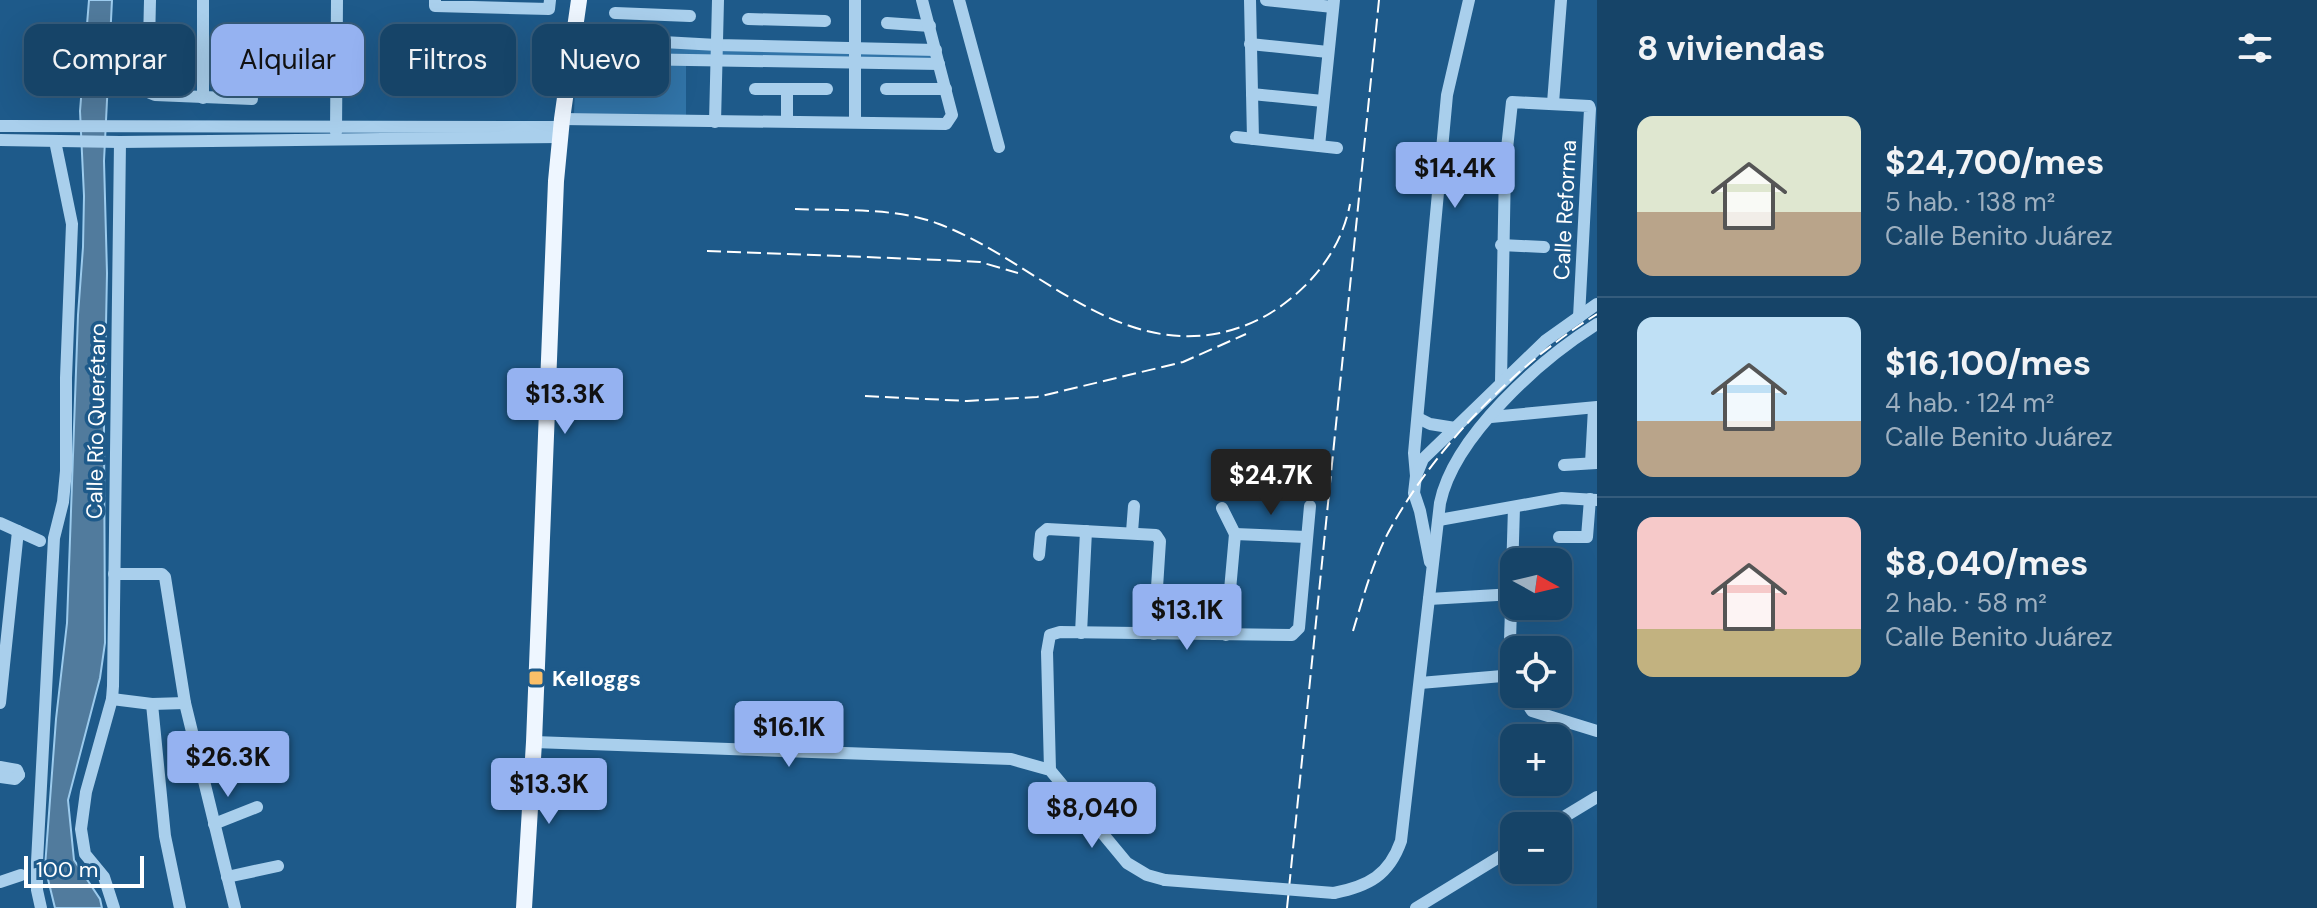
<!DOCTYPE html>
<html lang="es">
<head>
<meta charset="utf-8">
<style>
	body { margin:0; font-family:"DM Sans",sans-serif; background:#234e71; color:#f1f3f6; height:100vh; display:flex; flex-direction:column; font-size:30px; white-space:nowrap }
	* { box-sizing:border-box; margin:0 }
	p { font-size:26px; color:#9eb0c0 }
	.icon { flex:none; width:44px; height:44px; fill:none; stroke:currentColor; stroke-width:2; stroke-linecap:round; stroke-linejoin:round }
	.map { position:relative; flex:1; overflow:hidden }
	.details { display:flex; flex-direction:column; background:#164468; width:720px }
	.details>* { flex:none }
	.top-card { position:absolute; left:24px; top:24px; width:760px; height:72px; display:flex; gap:16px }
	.needle { width:52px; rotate:98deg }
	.buttons { position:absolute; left:1500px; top:548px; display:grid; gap:16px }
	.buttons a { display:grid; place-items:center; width:72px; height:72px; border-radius:16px; background:#164468; box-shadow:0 8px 32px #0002,0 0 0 2px #355c7c; font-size:40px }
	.scale { position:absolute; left:24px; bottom:20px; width:120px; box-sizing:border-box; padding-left:8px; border:4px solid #fff; border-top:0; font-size:22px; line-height:28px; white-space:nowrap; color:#fff; -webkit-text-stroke:6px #1e5a8a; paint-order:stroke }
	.price { position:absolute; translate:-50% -68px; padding:0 18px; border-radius:8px; background:#95b2f1; color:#111; font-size:26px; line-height:52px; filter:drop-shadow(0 2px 4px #0008) }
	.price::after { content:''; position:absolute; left:50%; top:48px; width:24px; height:18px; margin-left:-12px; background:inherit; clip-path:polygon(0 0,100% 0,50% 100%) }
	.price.on { background:#222; color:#fff }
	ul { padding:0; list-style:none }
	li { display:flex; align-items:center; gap:24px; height:200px; padding:0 40px }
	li+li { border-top:2px solid #355c7c }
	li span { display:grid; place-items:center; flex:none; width:224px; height:160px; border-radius:16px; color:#555 }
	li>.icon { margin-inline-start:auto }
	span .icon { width:96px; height:96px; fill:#fffc; stroke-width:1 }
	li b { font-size:34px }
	h2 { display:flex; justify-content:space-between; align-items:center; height:96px; padding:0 40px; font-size:34px }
	.pill { padding:0 28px; border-radius:16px; background:#164468; box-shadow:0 8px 32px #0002,0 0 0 2px #355c7c; font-size:28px; line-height:72px }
	.pill.on { background:#95b2f1; color:#111 }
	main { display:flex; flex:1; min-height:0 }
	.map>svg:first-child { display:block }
	.green { fill:#3174a8 }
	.water { fill:#517b9d; stroke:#9ccbed; stroke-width:2 }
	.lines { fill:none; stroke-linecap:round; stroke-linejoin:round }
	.minor { stroke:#a9cfec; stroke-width:12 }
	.major { stroke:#eef6ff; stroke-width:16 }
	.rail { stroke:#fff; stroke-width:2; stroke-dasharray:14 6; stroke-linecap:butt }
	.minor-bridge { stroke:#a9cfec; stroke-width:12 }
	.poi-dot { fill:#fbbf68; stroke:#1e5a8a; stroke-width:3 }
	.labels { text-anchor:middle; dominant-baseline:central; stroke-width:7; stroke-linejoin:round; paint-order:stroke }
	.street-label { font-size:22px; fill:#fff; stroke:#1e5a8a }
	.poi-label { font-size:22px; font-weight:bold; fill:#fff; stroke:#1e5a8a; text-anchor:start }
</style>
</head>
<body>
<main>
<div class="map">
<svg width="1597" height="908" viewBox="0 0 1597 908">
	<rect width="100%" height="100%" fill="#1e5a8a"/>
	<!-- green -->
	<g class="green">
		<path d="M582,41L935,53L936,60L581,55Z"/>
		<path d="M576,62L686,65V116L574,114Z"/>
	</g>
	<!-- water -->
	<path class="water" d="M89,0H112L104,161L107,273L104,428L105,643L100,678L68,800L74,860L100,899L102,908H55L45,867L56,719L67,623L78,315L83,247L84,196L80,111Z"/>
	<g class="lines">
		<!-- minor -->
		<g class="minor">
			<path d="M150,0L148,86L150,93L155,95L252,99"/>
			<path d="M435,0V6L549,9L550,0"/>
			<path d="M959,0L999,147"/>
			<path d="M1250,0L1253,139"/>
			<path d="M1266,0L1333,7"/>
			<path d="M615,13L690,16"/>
			<path d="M748,19L825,21"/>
			<path d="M887,23L930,26"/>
			<path d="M573,37L717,45L936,50"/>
			<path d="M1250,44L1328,52"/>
			<path d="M282,47V87"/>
			<path d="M570,58L939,64"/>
			<path d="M264,87L336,88"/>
			<path d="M755,89H827"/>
			<path d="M787,89V121"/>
			<path d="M886,89H946"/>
			<path d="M1252,94L1323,101"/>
			<path d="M203,98V0"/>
			<path d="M1553,103L1561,0"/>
			<path d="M562,119L946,124L952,115L922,0"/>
			<path d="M715,122L718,0"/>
			<path d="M855,122V0"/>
			<path d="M0,126L561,127"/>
			<path d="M336,132L337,0"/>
			<path d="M1236,137L1337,148"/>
			<path d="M0,140L120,142L560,137"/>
			<path d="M1319,146L1334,0"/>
			<path d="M1475,165L1505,167"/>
			<path d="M1501,245L1544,247"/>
			<path d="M1501,382L1505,167L1512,102L1589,106L1590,109L1579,317"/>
			<path d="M1491,417L1597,407"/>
			<path d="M1418,418L1430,424L1455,428"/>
			<path d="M1591,463L1594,408"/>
			<path d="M1564,465L1597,463"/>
			<path d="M1416,476L1414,453L1447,95L1469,0"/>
			<path d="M1222,508L1235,534"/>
			<path d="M1439,520L1562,498L1597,500"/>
			<path d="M0,523L40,541"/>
			<path d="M1132,532L1134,506"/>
			<path d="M1235,534L1306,537"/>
			<path d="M1559,537H1587L1590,499"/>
			<path d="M1039,555L1041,534L1047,529L1156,535L1160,541L1154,634"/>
			<path d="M1430,562L1420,511L1414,493L1416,476L1423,459L1545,341L1597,304"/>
			<path d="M114,574H162L165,577L185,703L235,908"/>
			<path d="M1429,599L1514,594"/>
			<path d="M1081,633L1086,531"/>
			<path d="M1226,635L1235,534"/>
			<path d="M1509,675L1514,507"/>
			<path d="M1420,683L1514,675"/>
			<path d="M1530,694V708L1532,711L1597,731"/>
			<path d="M112,699L152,704L185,703"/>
			<path d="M0,703L18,531"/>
			<path d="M152,704L165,836L180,908"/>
			<path d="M534,742L1011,759L1050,770L1127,863L1147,875L1165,880"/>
			<path d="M0,767L17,770L19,775"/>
			<path d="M1050,770L1047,652L1050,635L1060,632L1292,635L1299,628L1310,506"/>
			<path d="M0,777L15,779L19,775"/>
			<path d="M214,824L257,807"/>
			<path d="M1549,826L1597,797"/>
			<path d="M227,877L278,866"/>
			<path d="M0,882L21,875"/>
			<path d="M1334,893C1369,886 1389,875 1401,841L1440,503C1454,436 1541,359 1597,324"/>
			<path d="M41,908L37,890V862L54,538L63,502L66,471V378L72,224L55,141"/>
			<path d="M114,908L104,877L85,854L81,829L86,792L112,699L113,686L120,142"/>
			<path d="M1416,908L1514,848"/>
		</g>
		<!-- major -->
		<path class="major" d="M524,908L534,742L556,181L562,119L579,0"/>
		<!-- rail -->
		<g class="rail">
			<path d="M795,209C842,211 894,207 939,224C1032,259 1112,355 1220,333C1243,328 1266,318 1285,303C1318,278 1342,245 1350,204"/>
			<path d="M707,251L943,260L980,262L1018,273"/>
			<path d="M865,396L967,401L1037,397L1183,362L1246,334"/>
			<path d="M1353,631C1363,598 1372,564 1388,533C1433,449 1516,364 1597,314"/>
			<path d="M1287,908L1379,0"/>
		</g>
		<!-- minor-bridge -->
		<path class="minor-bridge" d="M1165,880L1334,893"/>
	</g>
	<!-- markers -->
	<rect class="poi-dot" x="528" y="670" width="16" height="16" rx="4"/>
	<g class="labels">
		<!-- street labels -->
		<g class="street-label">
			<text transform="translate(1565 210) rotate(-87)">Calle Reforma</text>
			<text transform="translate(96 421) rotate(-89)">Calle Río Querétaro</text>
		</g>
		<!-- poi labels -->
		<g class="poi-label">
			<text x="552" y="678">Kelloggs</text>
		</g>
	</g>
</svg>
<div class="buttons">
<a><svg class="needle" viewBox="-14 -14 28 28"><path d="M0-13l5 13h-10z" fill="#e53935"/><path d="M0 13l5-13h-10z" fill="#9eb0c0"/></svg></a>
<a><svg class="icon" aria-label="locate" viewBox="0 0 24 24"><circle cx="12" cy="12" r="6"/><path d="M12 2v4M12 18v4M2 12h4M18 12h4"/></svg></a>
<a>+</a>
<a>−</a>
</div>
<div class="scale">100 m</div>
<b class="price" style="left:1455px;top:210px">$14.4K</b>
<b class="price" style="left:565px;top:436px">$13.3K</b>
<b class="price on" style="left:1271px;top:517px">$24.7K</b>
<b class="price" style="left:1187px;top:652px">$13.1K</b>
<b class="price" style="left:789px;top:769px">$16.1K</b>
<b class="price" style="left:228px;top:799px">$26.3K</b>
<b class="price" style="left:549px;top:826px">$13.3K</b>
<b class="price" style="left:1092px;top:850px">$8,040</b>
<div class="top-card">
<a class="pill">Comprar</a>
<a class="pill on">Alquilar</a>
<a class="pill">Filtros</a>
<a class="pill">Nuevo</a>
</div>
</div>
<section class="details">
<h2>8 viviendas<svg class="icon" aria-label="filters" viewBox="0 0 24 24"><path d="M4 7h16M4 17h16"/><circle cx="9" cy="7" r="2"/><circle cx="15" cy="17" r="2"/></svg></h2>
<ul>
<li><span style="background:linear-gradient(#dfe7d0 60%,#b9a48a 0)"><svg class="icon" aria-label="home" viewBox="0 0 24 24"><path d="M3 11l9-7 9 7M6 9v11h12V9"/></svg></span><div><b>$24,700/mes</b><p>5 hab. · 138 m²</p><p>Calle Benito Juárez</p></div></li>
<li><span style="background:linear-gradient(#bfe0f5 65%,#b9a48a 0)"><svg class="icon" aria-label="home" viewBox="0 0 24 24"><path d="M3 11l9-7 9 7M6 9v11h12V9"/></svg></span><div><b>$16,100/mes</b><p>4 hab. · 124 m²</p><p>Calle Benito Juárez</p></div></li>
<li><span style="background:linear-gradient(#f6c9c9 70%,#c2b280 0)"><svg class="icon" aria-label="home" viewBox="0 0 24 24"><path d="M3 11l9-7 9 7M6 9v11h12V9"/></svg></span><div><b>$8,040/mes</b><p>2 hab. · 58 m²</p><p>Calle Benito Juárez</p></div></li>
</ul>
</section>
</main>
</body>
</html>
